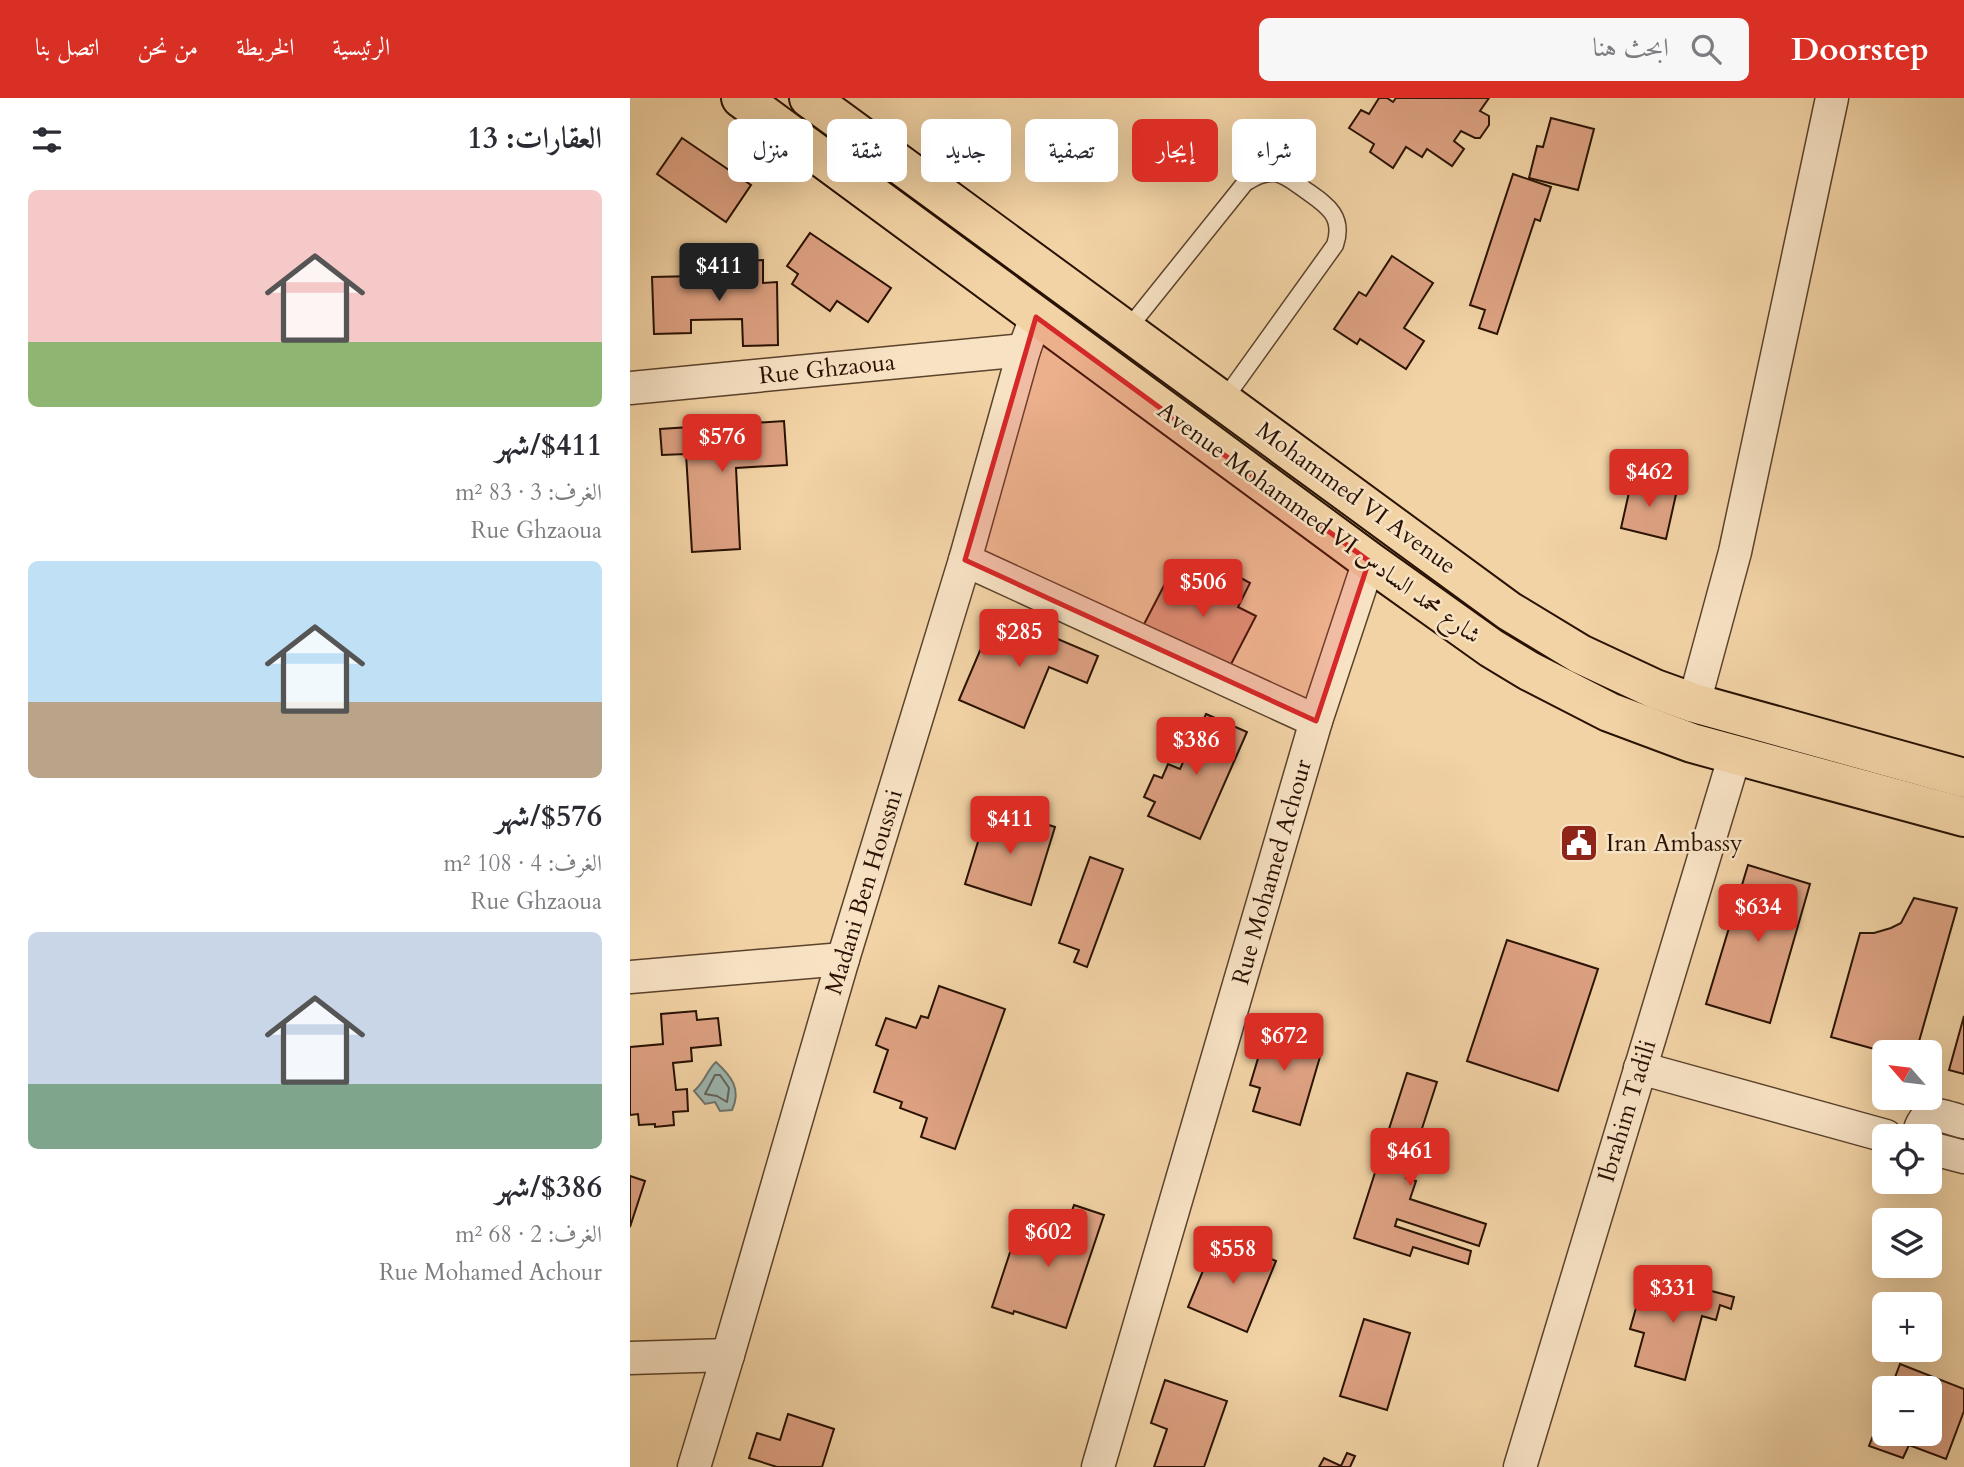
<!DOCTYPE html>
<html lang="ar">
<head>
<meta charset="utf-8">
<style>
	body { margin:0; font-family:Cardo,Amiri,serif; background:#f7f7f7; color:#2b2b33; direction:rtl; height:100vh; display:flex; flex-direction:column; font-size:26px; white-space:nowrap }
	* { box-sizing:border-box; margin:0 }
	p { font-size:23px; color:#7c7c81 }
	.icon { flex:none; width:38px; height:38px; fill:none; stroke:currentColor; stroke-width:2; stroke-linecap:round; stroke-linejoin:round }
	.map { position:relative; flex:1; overflow:hidden; direction:ltr }
	.side { display:flex; flex-direction:column; background:#fff; width:630px }
	.side>* { flex:none }
	.top-card { position:absolute; left:21px; top:21px; width:665px; height:63px; direction:rtl; display:flex; gap:14px }
	.needle { width:46px; rotate:298deg }
	.fabs { position:absolute; left:1242px; top:942px; display:grid; gap:14px }
	.fabs a { display:grid; place-items:center; width:70px; height:70px; border-radius:10px; background:#fff; box-shadow:0 7px 28px #0002; font-size:35px }
	.price { position:absolute; translate:-50% -60px; padding:0 16px; border-radius:7px; background:#d93025; color:#fff; font-size:23px; line-height:46px; filter:drop-shadow(0 2px 4px #0008) }
	.price::after { content:''; position:absolute; left:50%; top:42px; width:21px; height:16px; margin-left:-10px; background:inherit; clip-path:polygon(0 0,100% 0,50% 100%) }
	.price.selected { background:#222; color:#fff }
	ul { padding:0; list-style:none }
	li { display:grid; align-content:center; gap:14px; height:371px; padding:0 28px }
	li span { display:grid; place-items:center; height:217px; border-radius:10px; color:#555 }
	li>.icon { margin-inline-start:auto }
	span .icon { width:126px; height:126px; fill:#fffc; stroke-width:1 }
	li b { font-size:30px }
	h2 { display:flex; justify-content:space-between; align-items:center; height:84px; padding:0 28px; font-size:30px }
	.tag { padding:0 24px; border-radius:10px; background:#fff; box-shadow:0 7px 28px #0002; font-size:24px; line-height:63px }
	.tag.selected { background:#d93025; color:#fff }
	header { display:flex; align-items:center; gap:42px; box-sizing:border-box; height:98px; padding:0 35px; background:#d93025; color:#fff }
	header strong { font-size:33px }
	nav { display:flex; gap:38px; margin-inline-start:auto; font-size:24px }
	.search { width:490px; height:63px; background:#f7f7f7; display:flex; align-items:center; gap:18px; box-sizing:border-box; padding:0 24px; border-radius:10px; color:#7c7c81; font-size:26px }
	main { display:flex; flex:1; min-height:0 }
	.map>svg:first-child { display:block }
	.water { fill:#9db6af; stroke:#6f746a; stroke-width:2 }
	.lines { fill:none; stroke-linecap:round; stroke-linejoin:round }
	.shore { stroke:#636459; stroke-width:2 }
	.building { fill:#dea283; stroke:#291203; stroke-width:2 }
	.service-casing { stroke:#5b422c; stroke-width:19 }
	.minor-casing { stroke:#5b422c; stroke-width:35 }
	.primary-casing { stroke:#291203; stroke-width:42 }
	.service { stroke:#f7e2c4; stroke-width:16 }
	.minor { stroke:#f7e2c4; stroke-width:32 }
	.primary { stroke:#f2d3a5; stroke-width:38 }
	.marked { fill:#d62828; fill-opacity:0.2; stroke:#d62828; stroke-width:5; stroke-linejoin:round }
	.labels { text-anchor:middle; dominant-baseline:central; stroke-width:5; stroke-linejoin:round; paint-order:stroke }
	.street-label { font-size:24px; fill:#291203; stroke:#f7e2c4 }
	.poi-label { font-size:24px; fill:#291203; stroke:#f7e2c4; text-anchor:start }
</style>
</head>
<body>
<header>
<strong>Doorstep</strong>
<div class="search"><svg class="icon" aria-label="search" viewBox="0 0 24 24"><circle cx="10" cy="10" r="6"/><path d="M15 15l6 6"/></svg>ابحث هنا</div>
<nav><a>الرئيسية</a><a>الخريطة</a><a>من نحن</a><a>اتصل بنا</a></nav>
</header>
<main>
<div class="map">
<svg width="1334" height="1369" viewBox="0 0 1334 1369">
	<rect width="100%" height="100%" fill="#f2d3a5"/>
	<filter id="stains"><feTurbulence type="fractalNoise" baseFrequency=".00286" numOctaves="4"/><feColorMatrix values="0 0 0 0 .2 0 0 0 0 .09 0 0 0 0 .02 0 0 0 .5 -.17"/></filter>
	<radialGradient id="worn" r=".72"><stop offset=".6" stop-color="#630" stop-opacity="0"/><stop offset="1" stop-color="#630" stop-opacity=".3"/></radialGradient>
	<!-- water -->
	<path class="water" d="M86,964C101,978 112,991 102,1012L90,1013L85,1004L75,1006L64,993C75,984 77,972 86,964Z"/>
	<g class="lines">
		<!-- shore -->
		<path class="shore" d="M85,977H90L99,990L97,1004L87,998L75,996Z"/>
	</g>
	<!-- building -->
	<g class="building">
		<path d="M749,0H757L763,4L766,0H859L850,13L859,18V27L850,40H845L831,33L824,43L834,51L822,68L797,51L792,59L776,49L763,70L740,54L744,46L719,30L731,12L739,16Z"/>
		<path d="M921,20L964,31L948,92L899,80L907,48L913,49Z"/>
		<path d="M52,40L121,87L96,124L27,76Z"/>
		<path d="M883,76L921,89L910,123L905,121L867,236L849,230L855,212L840,207Z"/>
		<path d="M180,135L261,190L238,224L207,203L200,213L162,186L168,176L157,168Z"/>
		<path d="M762,158L803,185L774,230L794,243L776,271L730,241L727,246L704,231L729,194L736,198Z"/>
		<path d="M133,162V185L147,184L148,247L113,248L112,221L61,222V235L24,236L22,179L112,177V163Z"/>
		<path d="M154,323L157,367L106,370L110,451L62,454L56,356L32,357L30,331Z"/>
		<path d="M1002,381L1047,392L1036,441L991,430Z"/>
		<path d="M600,474L620,485L608,509L626,518L597,574L512,530L538,480L557,491L563,480L589,494Z"/>
		<path d="M366,515L468,558L457,585L419,569L394,630L329,602Z"/>
		<path d="M576,616L617,634L570,741L518,718L525,704L514,699L524,677L532,680L538,666L550,671L555,660L543,654L552,635L565,641Z"/>
		<path d="M359,708L425,729L401,807L335,786Z"/>
		<path d="M460,759L493,771L457,869L444,864L449,852L429,845Z"/>
		<path d="M1118,767L1180,786L1140,925L1076,906Z"/>
		<path d="M1284,800L1327,810L1286,954H1255L1201,939L1230,835H1244L1261,830L1271,825Z"/>
		<path d="M877,842L968,871L928,993L837,963Z"/>
		<path d="M309,888L375,911L325,1051L291,1039L297,1020L270,1010L272,1004L244,994L258,952L246,947L256,920L286,930L291,918L298,920Z"/>
		<path d="M66,913L67,922L88,920L91,947L61,950L62,963L43,965L46,992L57,991L58,1013L43,1014L44,1027L25,1029V1026L9,1027L8,1016L0,1017V949L33,946L31,916Z"/>
		<path d="M641,917L667,924L662,944L692,952L670,1027L623,1013L630,990L620,987Z"/>
		<path d="M1334,918V976L1319,972Z"/>
		<path d="M777,975L807,984L776,1080L786,1083L780,1101L856,1126L849,1148L767,1121L765,1128L841,1153L838,1166L783,1149L780,1158L724,1140Z"/>
		<path d="M0,1078L15,1083L0,1129Z"/>
		<path d="M444,1107L474,1117L436,1230L384,1213L383,1216L362,1209L390,1124L433,1139Z"/>
		<path d="M595,1141L646,1163L617,1234L558,1209L577,1163L584,1166Z"/>
		<path d="M1043,1179L1061,1183L1059,1187L1104,1199L1101,1211L1090,1207L1086,1222L1072,1218L1055,1282L1005,1268L1014,1235L1000,1231L1012,1189L1039,1196Z"/>
		<path d="M734,1221L780,1235L757,1312L710,1298Z"/>
		<path d="M1270,1266L1334,1291V1313L1316,1361L1279,1347L1273,1360L1239,1348L1255,1307V1335H1300V1290H1261Z"/>
		<path d="M535,1282L597,1303L574,1369H524L537,1331L521,1325Z"/>
		<path d="M158,1316L204,1331L192,1369H147L119,1360L127,1335L150,1342Z"/>
		<path d="M717,1355L725,1358L720,1369H689L694,1360L711,1368Z"/>
	</g>
	<g class="lines">
		<defs>
			<path id="service" d="M497,232L615,85C625,79 634,74 645,75C656,77 665,85 674,91C695,106 715,117 705,147L593,303"/>
			<g id="minor">
				<path d="M0,290L394,252"/>
				<path d="M335,462L686,623"/>
				<path d="M1064,605L1105,454L1202,0"/>
				<path d="M0,879L213,861"/>
				<path d="M1010,970L1256,1038"/>
				<path d="M1288,1038C1295,1007 1310,1018 1334,1024"/>
				<path d="M1300,1050L1334,1059"/>
				<path d="M0,1260L98,1257"/>
				<path d="M64,1369L98,1257L213,861L335,462L394,252L406,219"/>
				<path d="M468,1369L686,623L739,463"/>
				<path d="M890,1369L1105,657"/>
			</g>
			<g id="primary">
				<path d="M111,0L739,463L861,550L899,573L979,614L1062,645L1334,719"/>
				<path d="M179,0L879,513L950,556L1025,591L1064,605L1334,680"/>
			</g>
		</defs>
		<!-- service casing -->
		<use href="#service" class="service-casing"/>
		<!-- minor casing -->
		<use href="#minor" class="minor-casing"/>
		<!-- primary casing -->
		<use href="#primary" class="primary-casing"/>
		<!-- service -->
		<use href="#service" class="service"/>
		<!-- minor -->
		<use href="#minor" class="minor"/>
		<!-- primary -->
		<use href="#primary" class="primary"/>
	</g>
	<!-- marked area -->
	<path class="marked" d="M406,219L739,463L686,623L335,462Z"/>
	<!-- icons -->
	<defs>
		<symbol id="civic-square" viewBox="-11 -11 22 22"><rect x="-9" y="-9" width="18" height="18" rx="4" fill="#8f2418" stroke="#f7e2c4"/><path d="M-.6-6.5H3V-4.5H.6V-3L4-1V1h2V6H-6V1h2V-1L-.6-3ZM-1.2 2.5V6h2.4V2.5Z" fill="#fff"/></symbol>
	</defs>
	<g fill-rule="evenodd">
		<use href="#civic-square" x="927" y="723" width="44" height="44"/>
	</g>
	<g class="labels">
		<!-- street labels -->
		<g class="street-label">
			<text transform="translate(197 271) rotate(-6)">Rue Ghzaoua</text>
			<text transform="translate(726 400) rotate(36)">Mohammed VI Avenue</text>
			<text transform="translate(689 425) rotate(36)">Avenue Mohammed VI شارع محمد السادس</text>
			<text transform="translate(642 774) rotate(-74)">Rue Mohamed Achour</text>
			<text transform="translate(234 794) rotate(-73)">Madani Ben Houssni</text>
			<text transform="translate(997 1013) rotate(-73)">Ibrahim Tadili</text>
		</g>
		<!-- poi labels -->
		<g class="poi-label">
			<text x="976" y="745">Iran Ambassy</text>
		</g>
	</g>
	<rect width="100%" height="100%" filter="url(#stains)"/>
	<rect width="100%" height="100%" fill="url(#worn)"/>
</svg>
<div class="fabs">
<a><svg class="needle" viewBox="-14 -14 28 28"><path d="M0-13l5 13h-10z" fill="#e53935"/><path d="M0 13l5-13h-10z" fill="#7c7c81"/></svg></a>
<a><svg class="icon" aria-label="locate" viewBox="0 0 24 24"><circle cx="12" cy="12" r="6"/><path d="M12 2v4M12 18v4M2 12h4M18 12h4"/></svg></a>
<a><svg class="icon" aria-label="layers" viewBox="0 0 24 24"><path d="M12 4l9 5-9 5-9-5zM3 14l9 5 9-5"/></svg></a>
<a>+</a>
<a>−</a>
</div>
<b class="price selected" style="left:89px;top:205px">$411</b>
<b class="price" style="left:92px;top:376px">$576</b>
<b class="price" style="left:1019px;top:411px">$462</b>
<b class="price" style="left:573px;top:521px">$506</b>
<b class="price" style="left:389px;top:571px">$285</b>
<b class="price" style="left:566px;top:679px">$386</b>
<b class="price" style="left:380px;top:758px">$411</b>
<b class="price" style="left:1128px;top:846px">$634</b>
<b class="price" style="left:654px;top:975px">$672</b>
<b class="price" style="left:780px;top:1090px">$461</b>
<b class="price" style="left:418px;top:1171px">$602</b>
<b class="price" style="left:603px;top:1188px">$558</b>
<b class="price" style="left:1043px;top:1227px">$331</b>
<div class="top-card">
<a class="tag">شراء</a>
<a class="tag selected">إيجار</a>
<a class="tag">تصفية</a>
<a class="tag">جديد</a>
<a class="tag">شقة</a>
<a class="tag">منزل</a>
</div>
</div>
<section class="side">
<h2>العقارات: 13<svg class="icon" aria-label="filters" viewBox="0 0 24 24"><path d="M4 7h16M4 17h16"/><circle cx="9" cy="7" r="2"/><circle cx="15" cy="17" r="2"/></svg></h2>
<ul>
<li><span style="background:linear-gradient(#f6c9c9 70%,#8fb573 0)"><svg class="icon" aria-label="home" viewBox="0 0 24 24"><path d="M3 11l9-7 9 7M6 9v11h12V9"/></svg></span><div><b>$411/شهر</b><p>الغرف: 3 · 83 m²</p><p>Rue Ghzaoua</p></div></li>
<li><span style="background:linear-gradient(#bfe0f5 65%,#b9a48a 0)"><svg class="icon" aria-label="home" viewBox="0 0 24 24"><path d="M3 11l9-7 9 7M6 9v11h12V9"/></svg></span><div><b>$576/شهر</b><p>الغرف: 4 · 108 m²</p><p>Rue Ghzaoua</p></div></li>
<li><span style="background:linear-gradient(#c9d6e8 70%,#7fa58c 0)"><svg class="icon" aria-label="home" viewBox="0 0 24 24"><path d="M3 11l9-7 9 7M6 9v11h12V9"/></svg></span><div><b>$386/شهر</b><p>الغرف: 2 · 68 m²</p><p>Rue Mohamed Achour</p></div></li>
</ul>
</section>
</main>
</body>
</html>
